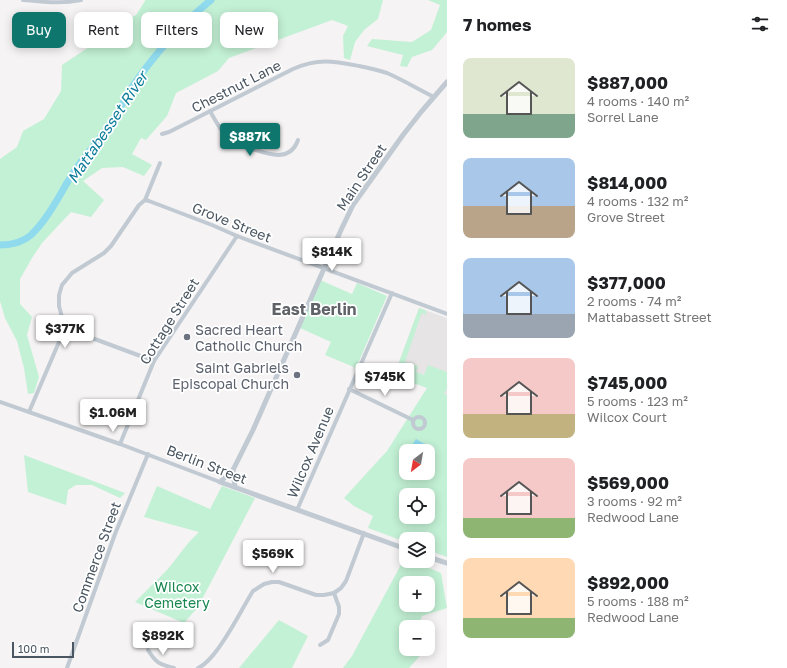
<!DOCTYPE html>
<html lang="en">
<head>
<meta charset="utf-8">
<style>
	body { margin:0; font-family:"Golos Text",sans-serif; background:#f6f6f6; color:#202124; height:100vh; display:flex; flex-direction:column; font-size:15px; white-space:nowrap }
	* { box-sizing:border-box; margin:0 }
	p { font-size:13px; color:#757577 }
	.icon { flex:none; width:22px; height:22px; fill:none; stroke:currentColor; stroke-width:2; stroke-linecap:round; stroke-linejoin:round }
	.map { position:relative; flex:1; overflow:hidden }
	.details { display:flex; flex-direction:column; background:#fff; width:340px }
	.details>* { flex:none }
	.top-card { position:absolute; left:12px; top:12px; width:375px; height:36px; display:flex; gap:8px }
	.needle { width:26px; rotate:211deg }
	.fabs { position:absolute; left:399px; top:444px; display:grid; gap:8px }
	.fabs a { display:grid; place-items:center; width:36px; height:36px; border-radius:8px; background:#fff; box-shadow:0 2px 10px #0003; font-size:20px }
	.scale { position:absolute; left:12px; bottom:10px; width:62px; box-sizing:border-box; padding-left:4px; border:2px solid #4a5661; border-top:0; font-size:11px; line-height:14px; white-space:nowrap; color:#4a5661; -webkit-text-stroke:3px #fff; paint-order:stroke }
	.price { position:absolute; translate:-50% -34px; padding:0 9px; border-radius:4px; background:#fff; color:#222; font-size:13px; line-height:26px; filter:drop-shadow(0 1px 2px #0008) }
	.price::after { content:''; position:absolute; left:50%; top:24px; width:12px; height:9px; margin-left:-6px; background:inherit; clip-path:polygon(0 0,100% 0,50% 100%) }
	.price.current { background:#0f766e; color:#fff }
	ul { padding:0; list-style:none }
	li { display:flex; align-items:center; gap:12px; height:100px; padding:0 16px }
	li span { display:grid; place-items:center; flex:none; width:112px; height:80px; border-radius:8px; color:#555 }
	li>.icon { margin-inline-start:auto }
	span .icon { width:48px; height:48px; fill:#fffc; stroke-width:1 }
	li b { font-size:17px }
	h2 { display:flex; justify-content:space-between; align-items:center; height:48px; padding:0 16px; font-size:17px }
	.tag { padding:0 14px; border-radius:8px; background:#fff; box-shadow:0 2px 10px #0003; font-size:14px; line-height:36px }
	.tag.current { background:#0f766e; color:#fff }
	main { display:flex; flex:1; min-height:0 }
	.map>svg:first-child { display:block }
	.education { fill:#e6e4e5 }
	.green { fill:#c3f1d5; fill-rule:evenodd }
	.water { fill:#90daee }
	.lines { fill:none; stroke-linecap:round; stroke-linejoin:round }
	.river { stroke:#90daee; stroke-width:7 }
	.minor { stroke:#c1cad2; stroke-width:4 }
	.tertiary { stroke:#c1cad2; stroke-width:5 }
	.worship-dot { fill:#6b7280; stroke:#fff; stroke-width:1.5 }
	.labels { text-anchor:middle; dominant-baseline:central; stroke-width:3.5; stroke-linejoin:round; paint-order:stroke }
	.street-label { font-size:14px; fill:#4a5661; stroke:#fff }
	.worship-label { font-size:14px; fill:#5b616d; stroke:#fff; text-anchor:start }
	.park-label { font-size:14px; fill:#17864f; stroke:#fff }
	.water-label { font-size:15px; font-style:italic; fill:#0c7c9b; stroke:#fff }
	.quarter-label { font-size:16px; font-weight:bold; fill:#5f6368; stroke:#fff }
</style>
</head>
<body>
<main>
<div class="map">
<svg width="447" height="668" viewBox="0 0 447 668">
	<rect width="100%" height="100%" fill="#f5f3f3"/>
	<!-- education -->
	<path class="education" d="M419,308L447,318V395L394,376Z"/>
	<!-- green -->
	<g class="green">
		<path d="M145,0H383L378,19L364,30L355,42L350,60L344,58L343,36L348,26L332,20L229,58L218,71L176,93L167,116L146,140L141,138L132,154L152,165L144,176L123,167L102,168L83,181L104,200L91,217L71,212L42,243L32,258L20,279V304L32,317L27,335L39,377L34,393L28,394L24,368L17,341L5,318L0,301V159L17,147L23,131L44,119L61,91L62,65L89,47L99,35L136,15L145,1Z"/>
		<path d="M428,0H447V32L432,50L412,57L407,67L400,66L403,55L367,46L372,39L412,42L431,30L440,5Z"/>
		<path d="M320,280L352,294L357,283L387,296L356,368L325,355L331,342L300,328Z"/>
		<path d="M419,308L425,310L426,311V315L422,313L420,318L405,362L418,366L416,372L424,375L428,365L447,372V389L444,393L446,395L447,394V557L428,550V539H406V542L368,528L373,516L354,506L344,498L387,451L427,388L394,376ZM406,451H428V473H406ZM406,495H428V517H406Z"/>
		<path d="M24,455L125,493L120,498L92,485H76L68,490L66,505L28,492Z"/>
		<path d="M157,486L210,509L222,486L255,498L198,607L184,623L135,602L168,569L189,542L199,532L144,517Z"/>
		<path d="M405,557L406,558V561H413L441,573L447,608L422,616L418,627H406V649H426L409,668H343L352,656ZM406,583H428V605H406Z"/>
		<path d="M279,620L308,636L292,668H239Z"/>
	</g>
	<!-- water -->
	<path class="water" d="M416,439L430,447L427,451H420L412,445Z"/>
	<g class="lines">
		<!-- river -->
		<path class="river" d="M0,245C12,245 22,243 31,235C50,217 61,191 75,170C87,153 101,138 112,122C119,112 124,100 130,90C153,56 179,26 211,0"/>
		<!-- minor -->
		<g class="minor">
			<path d="M23,0C43,2 62,4 81,0"/>
			<path d="M210,111C215,120 220,130 227,137C234,143 242,145 250,148C267,154 290,163 298,140"/>
			<path d="M162,134L169,132L177,128L293,69C318,58 333,61 359,66C369,68 378,70 387,73C403,80 418,89 434,97"/>
			<path d="M145,200L149,201L212,225L237,236L447,314"/>
			<path d="M65,328L154,361"/>
			<path d="M349,389L413,420"/>
			<path d="M0,402L120,444L220,482"/>
			<path d="M29,412L65,328L59,306V295L62,285L72,273L104,253L111,246L139,205L145,200L160,163"/>
			<circle cx="419" cy="423" r="6"/>
			<path d="M120,444L154,361L237,236"/>
			<path d="M297,510L392,293"/>
			<path d="M320,645L328,640L339,614V607L334,593"/>
			<path d="M148,650C156,663 159,664 174,668"/>
			<path d="M67,668L115,534L148,454"/>
			<path d="M198,668C205,665 209,660 214,654C230,634 240,612 253,591L264,584L272,582H279L316,595H324L334,593L341,588L346,581L364,533"/>
		</g>
		<!-- tertiary -->
		<g class="tertiary">
			<path d="M233,470L235,487"/>
			<path d="M406,549L220,482L233,470L253,430L341,230L353,205L403,135L421,112L447,82"/>
			<path d="M428,557L447,563"/>
		</g>
	</g>
	<!-- markers -->
	<g class="worship-dot">
		<circle cx="187" cy="337" r="4"/>
		<circle cx="297" cy="375" r="4"/>
	</g>
	<g class="labels">
		<!-- street labels -->
		<g class="street-label">
			<text transform="translate(236 86) rotate(-27)">Chestnut Lane</text>
			<text transform="translate(361 177) rotate(-56)">Main Street</text>
			<text transform="translate(232 222) rotate(22)">Grove Street</text>
			<text transform="translate(169 321) rotate(-58)">Cottage Street</text>
			<text transform="translate(310 452) rotate(-67)">Wilcox Avenue</text>
			<text transform="translate(207 464) rotate(21)">Berlin Street</text>
			<text transform="translate(96 557) rotate(-70)">Commerce Street</text>
		</g>
		<!-- worship labels -->
		<g class="worship-label">
			<text x="195" y="329">Sacred Heart<tspan x="195" dy="16">Catholic Church</tspan></text>
			<text x="289" y="367" text-anchor="end">Saint Gabriels<tspan x="289" dy="16">Episcopal Church</tspan></text>
		</g>
		<!-- park labels -->
		<g class="park-label">
			<text x="177" y="586">Wilcox<tspan x="177" dy="16">Cemetery</tspan></text>
		</g>
		<!-- water labels -->
		<g class="water-label">
			<text transform="translate(107 127) rotate(-56)">Mattabesset River</text>
		</g>
		<!-- quarter labels -->
		<g class="quarter-label">
			<text x="314" y="309">East Berlin</text>
		</g>
	</g>
</svg>
<div class="fabs">
<a><svg class="needle" viewBox="-14 -14 28 28"><path d="M0-13l5 13h-10z" fill="#e53935"/><path d="M0 13l5-13h-10z" fill="#757577"/></svg></a>
<a><svg class="icon" aria-label="locate" viewBox="0 0 24 24"><circle cx="12" cy="12" r="6"/><path d="M12 2v4M12 18v4M2 12h4M18 12h4"/></svg></a>
<a><svg class="icon" aria-label="layers" viewBox="0 0 24 24"><path d="M12 4l9 5-9 5-9-5zM3 14l9 5 9-5"/></svg></a>
<a>+</a>
<a>−</a>
</div>
<div class="scale">100 m</div>
<b class="price current" style="left:250px;top:157px">$887K</b>
<b class="price" style="left:332px;top:272px">$814K</b>
<b class="price" style="left:65px;top:349px">$377K</b>
<b class="price" style="left:385px;top:397px">$745K</b>
<b class="price" style="left:113px;top:433px">$1.06M</b>
<b class="price" style="left:273px;top:574px">$569K</b>
<b class="price" style="left:163px;top:656px">$892K</b>
<div class="top-card">
<a class="tag current">Buy</a>
<a class="tag">Rent</a>
<a class="tag">Filters</a>
<a class="tag">New</a>
</div>
</div>
<section class="details">
<h2>7 homes<svg class="icon" aria-label="filters" viewBox="0 0 24 24"><path d="M4 7h16M4 17h16"/><circle cx="9" cy="7" r="2"/><circle cx="15" cy="17" r="2"/></svg></h2>
<ul>
<li><span style="background:linear-gradient(#dfe7d0 70%,#7fa58c 0)"><svg class="icon" aria-label="home" viewBox="0 0 24 24"><path d="M3 11l9-7 9 7M6 9v11h12V9"/></svg></span><div><b>$887,000</b><p>4 rooms · 140 m²</p><p>Sorrel Lane</p></div></li>
<li><span style="background:linear-gradient(#a9c7e8 60%,#b9a48a 0)"><svg class="icon" aria-label="home" viewBox="0 0 24 24"><path d="M3 11l9-7 9 7M6 9v11h12V9"/></svg></span><div><b>$814,000</b><p>4 rooms · 132 m²</p><p>Grove Street</p></div></li>
<li><span style="background:linear-gradient(#a9c7e8 70%,#9aa5b1 0)"><svg class="icon" aria-label="home" viewBox="0 0 24 24"><path d="M3 11l9-7 9 7M6 9v11h12V9"/></svg></span><div><b>$377,000</b><p>2 rooms · 74 m²</p><p>Mattabassett Street</p></div></li>
<li><span style="background:linear-gradient(#f6c9c9 70%,#c2b280 0)"><svg class="icon" aria-label="home" viewBox="0 0 24 24"><path d="M3 11l9-7 9 7M6 9v11h12V9"/></svg></span><div><b>$745,000</b><p>5 rooms · 123 m²</p><p>Wilcox Court</p></div></li>
<li><span style="background:linear-gradient(#f6c9c9 75%,#8fb573 0)"><svg class="icon" aria-label="home" viewBox="0 0 24 24"><path d="M3 11l9-7 9 7M6 9v11h12V9"/></svg></span><div><b>$569,000</b><p>3 rooms · 92 m²</p><p>Redwood Lane</p></div></li>
<li><span style="background:linear-gradient(#ffd9b3 75%,#8fb573 0)"><svg class="icon" aria-label="home" viewBox="0 0 24 24"><path d="M3 11l9-7 9 7M6 9v11h12V9"/></svg></span><div><b>$892,000</b><p>5 rooms · 188 m²</p><p>Redwood Lane</p></div></li>
</ul>
</section>
</main>
</body>
</html>
